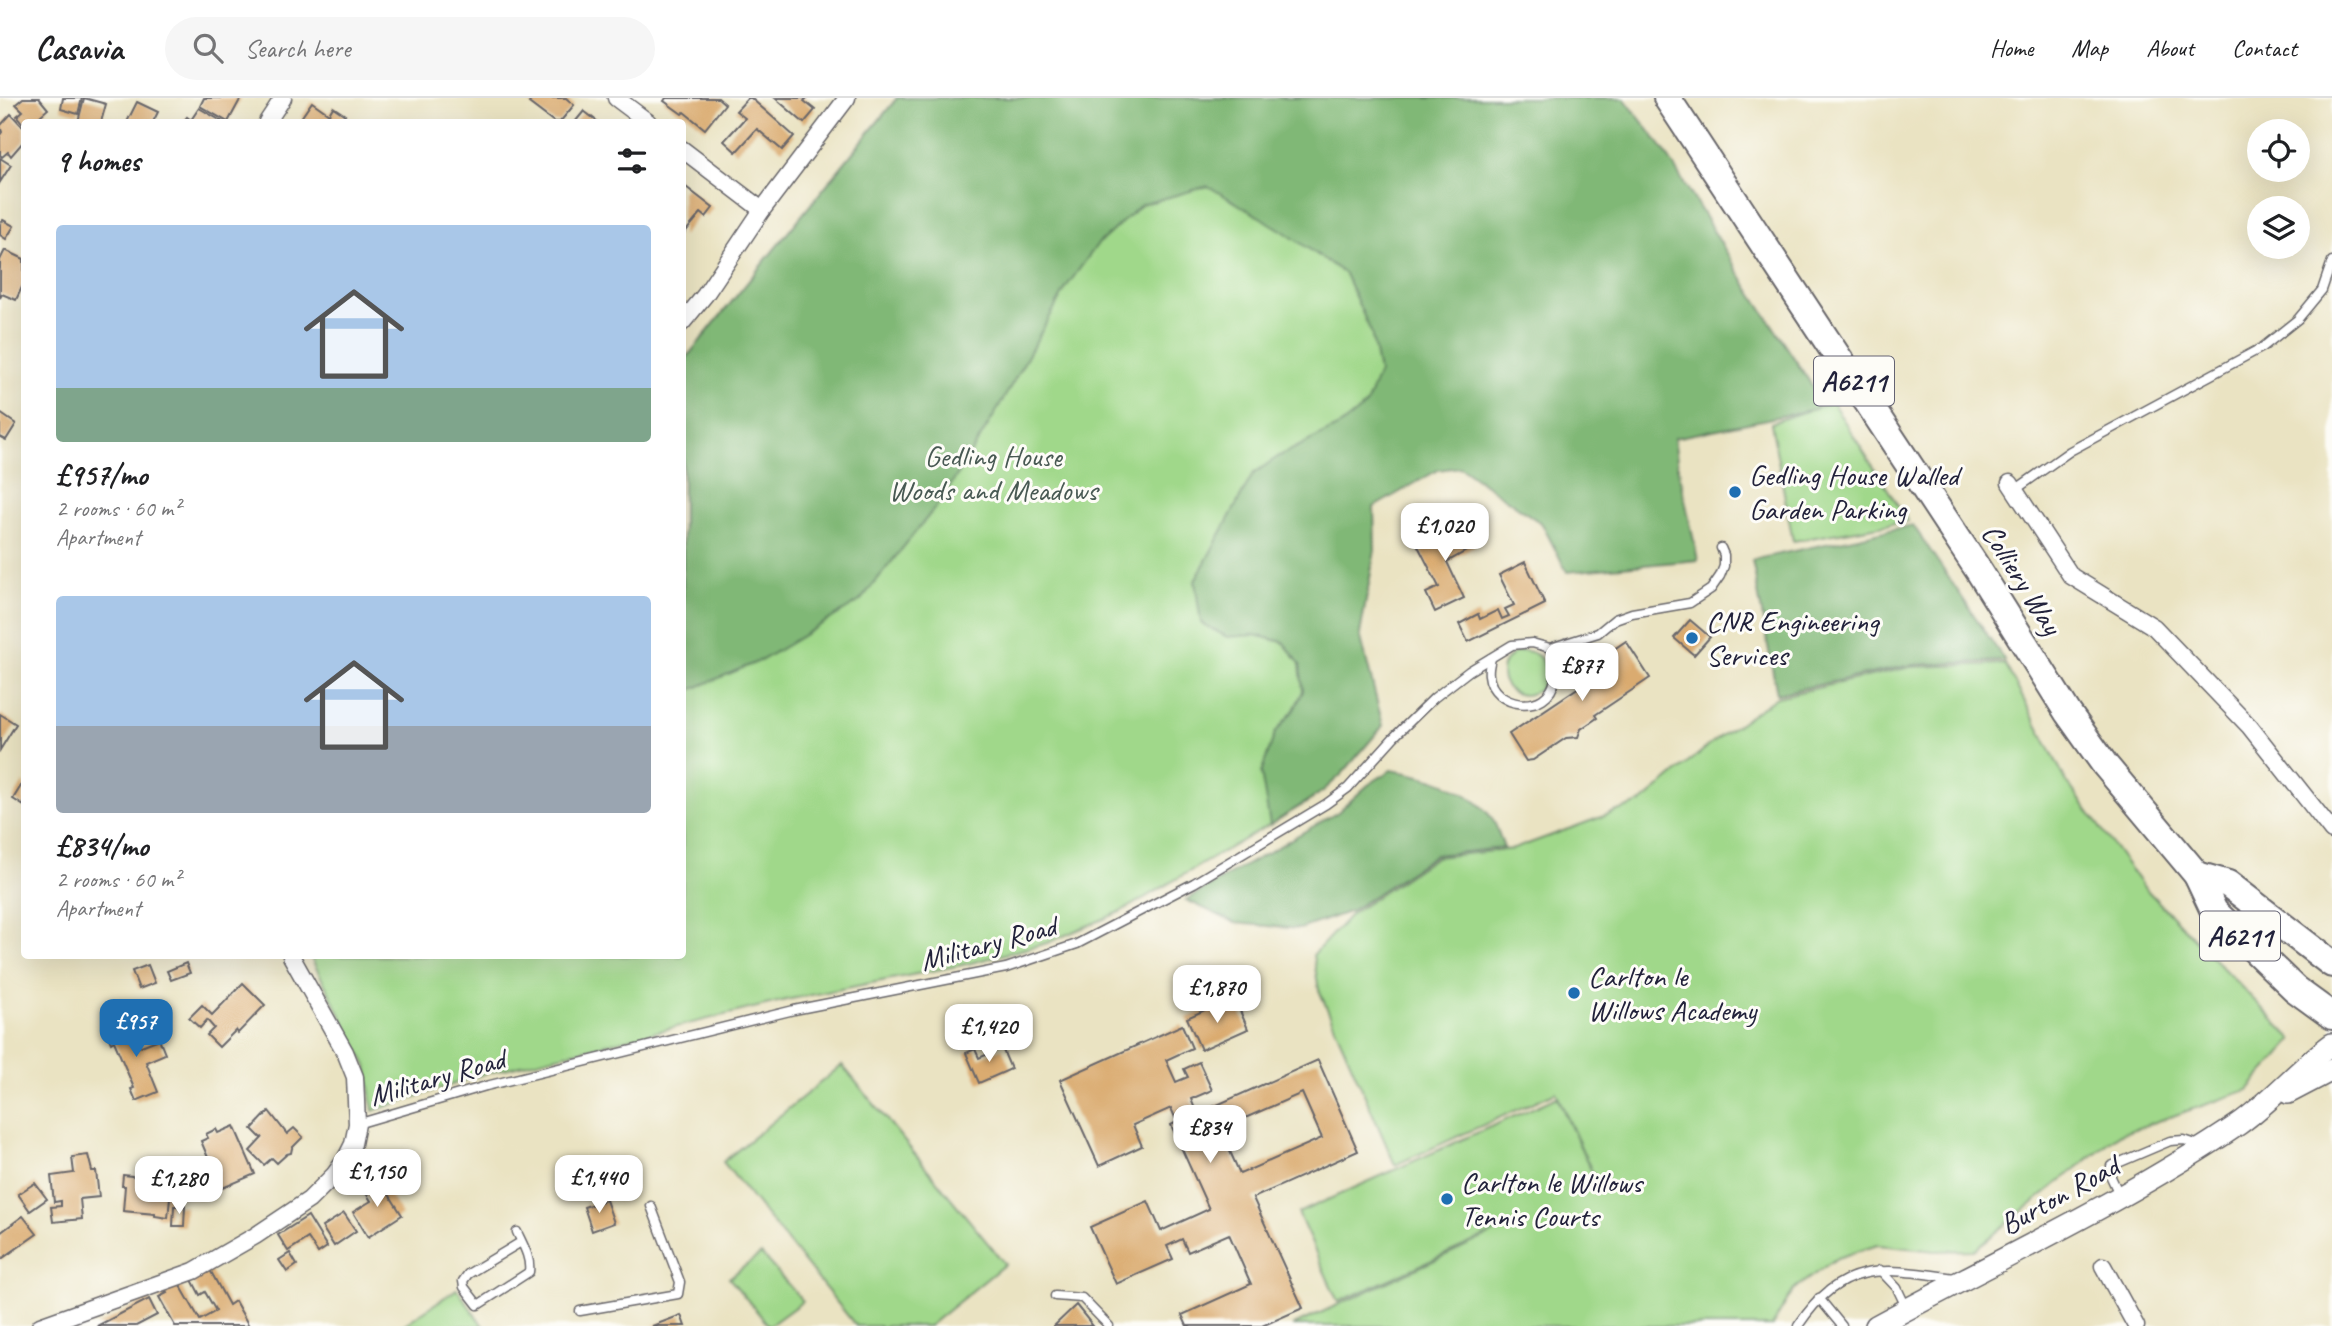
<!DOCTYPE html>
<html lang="en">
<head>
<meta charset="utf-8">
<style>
	body { margin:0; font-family:Caveat,sans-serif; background:#f6f6f6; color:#202124; height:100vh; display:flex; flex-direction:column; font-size:26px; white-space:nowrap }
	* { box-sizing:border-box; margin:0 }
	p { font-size:23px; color:#757577 }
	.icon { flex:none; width:38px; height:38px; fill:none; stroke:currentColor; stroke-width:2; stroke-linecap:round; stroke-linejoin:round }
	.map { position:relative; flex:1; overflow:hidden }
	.sheet { position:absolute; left:21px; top:21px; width:665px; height:840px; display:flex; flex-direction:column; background:#fff; border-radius:7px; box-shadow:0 7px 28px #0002 }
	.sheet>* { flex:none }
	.buttons { position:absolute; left:2247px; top:21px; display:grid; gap:14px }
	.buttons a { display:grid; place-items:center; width:63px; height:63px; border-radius:50%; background:#fff; box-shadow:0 7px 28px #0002; font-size:35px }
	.price { position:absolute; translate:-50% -60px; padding:0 16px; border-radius:14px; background:#fff; color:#222; font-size:23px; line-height:46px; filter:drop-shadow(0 2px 4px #0008) }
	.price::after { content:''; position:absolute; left:50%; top:42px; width:21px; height:16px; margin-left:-10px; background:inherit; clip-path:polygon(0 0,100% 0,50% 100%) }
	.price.on { background:#1f6fb2; color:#fff }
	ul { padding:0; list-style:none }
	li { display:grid; align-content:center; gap:14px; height:371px; padding:0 35px }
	li span { display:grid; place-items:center; height:217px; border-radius:7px; color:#555 }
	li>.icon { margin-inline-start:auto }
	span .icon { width:126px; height:126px; fill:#fffc; stroke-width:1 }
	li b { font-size:30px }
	h2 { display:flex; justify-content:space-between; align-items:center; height:84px; padding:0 35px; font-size:30px }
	header { display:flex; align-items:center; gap:42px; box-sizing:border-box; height:98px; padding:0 35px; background:#fff; border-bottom:2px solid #e0e0e0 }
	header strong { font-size:33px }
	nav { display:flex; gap:38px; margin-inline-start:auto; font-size:24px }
	.search { width:490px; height:63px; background:#f6f6f6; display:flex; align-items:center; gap:18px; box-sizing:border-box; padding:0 24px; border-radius:38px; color:#757577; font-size:26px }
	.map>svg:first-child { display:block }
	.green { fill:#a0d88a; stroke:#617d62; stroke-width:2 }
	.forest { fill:#80b876; stroke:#516d58; stroke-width:2 }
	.building { fill:#daab70; fill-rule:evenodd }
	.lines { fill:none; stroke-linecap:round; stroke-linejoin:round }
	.service-casing { stroke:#68666a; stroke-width:11 }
	.minor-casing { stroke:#68666a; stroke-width:19 }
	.tertiary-casing { stroke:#68666a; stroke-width:24 }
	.primary-casing { stroke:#68666a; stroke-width:30 }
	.service { stroke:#fff; stroke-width:8 }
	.minor { stroke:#fff; stroke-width:16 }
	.tertiary { stroke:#fff; stroke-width:21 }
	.primary { stroke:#fff; stroke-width:26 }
	.poi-dot { fill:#1f6fb2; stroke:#fdfcf7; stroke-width:2.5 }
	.labels { text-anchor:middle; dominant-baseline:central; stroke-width:6; stroke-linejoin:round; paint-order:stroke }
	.shield { fill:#fdfcf7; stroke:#646373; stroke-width:2 }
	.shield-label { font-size:28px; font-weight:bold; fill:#22223b }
	.park-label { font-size:30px; fill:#485953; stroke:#fdfcf7 }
	.poi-label { font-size:30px; fill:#22223b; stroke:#fdfcf7; text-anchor:start }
	.street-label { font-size:30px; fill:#22223b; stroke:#fdfcf7 }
</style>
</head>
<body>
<header>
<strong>Casavia</strong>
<div class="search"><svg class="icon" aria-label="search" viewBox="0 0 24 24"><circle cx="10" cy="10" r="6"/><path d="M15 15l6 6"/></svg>Search here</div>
<nav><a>Home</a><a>Map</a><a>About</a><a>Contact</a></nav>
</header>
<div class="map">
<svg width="2332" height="1228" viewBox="0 0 2332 1228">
	<rect width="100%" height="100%" fill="#fdfcf7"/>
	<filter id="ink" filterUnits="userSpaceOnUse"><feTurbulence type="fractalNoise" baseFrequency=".0143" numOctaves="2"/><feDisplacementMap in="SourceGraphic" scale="14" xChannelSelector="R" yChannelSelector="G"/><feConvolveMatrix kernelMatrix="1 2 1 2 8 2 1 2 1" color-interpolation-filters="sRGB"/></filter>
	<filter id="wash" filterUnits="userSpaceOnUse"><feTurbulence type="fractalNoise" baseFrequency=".00686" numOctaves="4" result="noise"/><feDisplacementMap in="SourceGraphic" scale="28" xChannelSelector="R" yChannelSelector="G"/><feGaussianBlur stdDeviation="1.57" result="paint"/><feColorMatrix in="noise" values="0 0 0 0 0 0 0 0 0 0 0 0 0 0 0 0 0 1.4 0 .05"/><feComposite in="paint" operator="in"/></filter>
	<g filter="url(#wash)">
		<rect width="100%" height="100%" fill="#eae3c2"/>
		<!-- green -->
		<g class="green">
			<path d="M897,0H1185L1418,226L1295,452L1313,701L1120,814L1047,845L967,866L786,902L484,976L373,1013L367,968L310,858H682L683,264Z"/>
			<path d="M1832,304L1908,423L1793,443L1771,325Z"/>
			<circle cx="1524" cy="575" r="22"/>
			<path d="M2005,566L2067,684L2141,786L2293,942L2248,992L2118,1037L1974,1152L1936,1153L1878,1147L1837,1160L1794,1191L1772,1228H1292L1515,1125L1338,1204L1298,1115L1557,999L1598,1087L1556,994L1395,1067L1319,892L1313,857L1351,816L1436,759L1514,751L1642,704L1714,643L1777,599L1911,569Z"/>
			<path d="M842,967L1005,1166L929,1228H856L723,1064Z"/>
			<path d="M761,1156L803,1203L769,1228L729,1180Z"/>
			<path d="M457,1191L483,1228H402Z"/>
		</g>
		<!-- forest -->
		<g class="forest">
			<path d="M897,0H1624L1664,52L1747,188L1820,300L1816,311L1674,340L1678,369L1698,462L1567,474L1542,426L1460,369L1438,372L1374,409L1375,452L1360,536L1383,628L1342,676L1323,693L1270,727L1261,675L1275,635L1294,612L1303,593L1300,566L1283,544L1254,537L1227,539L1201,525L1195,483L1253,376L1279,358L1341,327L1366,307L1379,274L1371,234L1345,176L1283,133L1208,88L1141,107L1097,147L1067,188L998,311L943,400L860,503L762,562L683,595V264Z"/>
			<path d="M1913,427L2005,563L1911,567L1777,596L1752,462Z"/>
			<path d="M1391,672C1428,678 1466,688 1491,719C1497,727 1500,740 1504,750L1435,757L1351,813L1300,831L1235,825L1186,802L1338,714L1368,687Z"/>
		</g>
		<g id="blocks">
			<!-- building -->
			<g class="building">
				<path d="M23,0H39L48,11L33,24H24V27L17,18L23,13L16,6Z"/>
				<path d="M63,0H82L78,16L61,11Z"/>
				<path d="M84,0L106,6L101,24H78Z"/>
				<path d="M204,0H241L228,24L200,8Z"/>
				<path d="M533,0H566L574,7L560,24H554L529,5Z"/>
				<path d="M666,0H718L725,6L705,31L684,14L682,16L664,3Z"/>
				<path d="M748,0H751L794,38L782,52L757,31L736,54L724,43L745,20L736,13Z"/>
				<path d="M775,0H807L804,3L815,12L804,25Z"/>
				<path d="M137,4L158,14L153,24H127Z"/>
				<path d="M312,4L329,16L333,9L345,17L340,24H308L301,20Z"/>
				<path d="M199,10L223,24H183L187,19L191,22Z"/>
				<path d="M584,13L598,24H575Z"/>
				<path d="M11,16L24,30V43L11,58L8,54L2,59L0,57V37L2,34L0,28Z"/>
				<path d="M0,60L11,67L0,84Z"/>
				<path d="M686,89L713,110L706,119L701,115L682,138V94Z"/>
				<path d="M3,122L14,128L6,141L0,137V127Z"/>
				<path d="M5,152L24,161V185L16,202L2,196L0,200V162Z"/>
				<path d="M0,315L16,326L6,342L0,339Z"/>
				<path d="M1463,423L1475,448L1447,464L1464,500L1435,514L1426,495L1439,489L1417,446Z"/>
				<path d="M1525,464L1545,506L1468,544L1459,526L1478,516L1480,521L1498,512L1502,521L1509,518L1505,511L1514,507L1499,477Z"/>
				<path d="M1690,522L1710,539L1694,557L1674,540Z"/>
				<path d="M1626,543L1650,580L1595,617L1597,620L1581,631L1578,639L1566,640L1533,662L1526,663L1509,636L1588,583L1582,573Z"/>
				<path d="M0,616L16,626L0,652Z"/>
				<path d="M24,683V708L13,701Z"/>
				<path d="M186,865L190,875L171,882L167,873Z"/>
				<path d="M148,867L155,885L139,891L132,873Z"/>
				<path d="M243,885L265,907L238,935L236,932L219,949L207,937L214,930L207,922L200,930L189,920L202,907L212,917Z"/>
				<path d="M1237,906L1248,931L1201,952L1187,920L1216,907L1219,914Z"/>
				<path d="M128,924L139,949L159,941L165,956L146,964L158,994L136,1003L131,991L134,990L114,943L111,945L106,933Z"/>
				<path d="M1182,927L1192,950L1166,962L1176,984L1188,979L1184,971L1199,964L1212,992L1191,1001L1197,1016L1318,962L1358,1053L1253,1100L1303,1210L1262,1228H1187L1182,1217L1251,1186L1229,1136L1188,1154L1182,1141L1167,1148L1173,1161L1116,1186L1090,1129L1148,1103L1161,1133L1209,1111L1171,1027L1177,1024L1171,1010L1133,1027L1142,1048L1099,1068L1060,982ZM1302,995L1322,1040L1240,1076L1220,1031Z"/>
				<path d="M1002,950L1011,971L979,985L966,955L975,951L979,960Z"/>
				<path d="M269,1013L287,1036L294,1030L303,1039L292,1050L291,1055L287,1056L277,1065L272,1060L264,1067L250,1053L263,1039L261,1040L252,1031Z"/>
				<path d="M234,1028L255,1076L197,1101L185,1072L209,1062L201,1043L208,1040L206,1036L216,1031L218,1035Z"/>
				<path d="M88,1057L92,1073H96L99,1099L80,1101L82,1121L53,1124L51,1109L61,1108V1103L54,1104L51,1078L74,1075L72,1059Z"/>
				<path d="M123,1077L141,1079V1087L171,1090L168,1120L155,1118V1116L123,1113L125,1088H122Z"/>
				<path d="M378,1079L402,1117L368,1139L353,1114L371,1103L362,1089Z"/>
				<path d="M35,1085L47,1101L30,1113L18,1096Z"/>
				<path d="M606,1102L614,1125L592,1133L584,1109Z"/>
				<path d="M174,1108H185L184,1128H173Z"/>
				<path d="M344,1115L356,1133L334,1148L322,1129Z"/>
				<path d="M23,1118L37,1136L0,1162V1135Z"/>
				<path d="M308,1118L327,1149L318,1155L308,1140L288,1153L278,1137Z"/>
				<path d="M290,1155L297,1167L287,1174L279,1162Z"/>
				<path d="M209,1170L229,1207L235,1203L249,1228H175L159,1199L167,1195L165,1192L179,1185L200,1222L216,1213L205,1194L200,1197L191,1180Z"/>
				<path d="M149,1201L157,1217L136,1228H97Z"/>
				<path d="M1076,1207L1093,1228H1054Z"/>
				<path d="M681,1217L685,1228H652Z"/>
			</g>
		</g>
	</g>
	<g filter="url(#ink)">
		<use href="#blocks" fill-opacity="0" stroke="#68666a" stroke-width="2"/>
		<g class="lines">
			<defs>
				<g id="service">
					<path d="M2015,392L2070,353L2263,249L2298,221L2322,192L2332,163"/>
					<path d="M1491,560C1490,565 1488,572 1489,577C1492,611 1549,618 1555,581C1556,576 1559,570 1557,565C1556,560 1552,554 1550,550"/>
					<path d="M357,1026L486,988L794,912L1006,870L1077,846L1194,785L1326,706L1348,690L1394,639L1434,600L1469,573L1512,547L1532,545L1550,550L1598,535L1615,521L1632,515L1690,505L1711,491L1720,478L1724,468V457L1721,450"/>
					<path d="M2119,1096L2111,1079V1068L2170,1043L2184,1042L2202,1048"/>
					<path d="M517,1134C523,1147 531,1160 529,1174L478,1207L464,1189L463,1183L468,1176L521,1144"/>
					<path d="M1880,1172L1897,1190L1906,1209"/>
					<path d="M1055,1198L1082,1200L1109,1228"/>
					<path d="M1819,1200L1842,1228"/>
					<path d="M580,1213L678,1196L680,1184L651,1108"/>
					<path d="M1798,1228C1843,1161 1883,1170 1955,1180"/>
				</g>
				<g id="minor">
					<path d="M616,0L648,24"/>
					<path d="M267,24L283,0"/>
					<path d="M682,51L762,112"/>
					<path d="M682,225L705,197L762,112L847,0"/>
					<path d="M2010,385L2071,478L2154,529L2250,629L2332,733"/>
					<path d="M2103,1168L2136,1228"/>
					<path d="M40,1228L194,1173L255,1138L309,1102L334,1077L345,1062L353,1046L357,1026L355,979L345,954L291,858"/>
				</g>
				<g id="tertiary">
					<path d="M2288,995L2332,972"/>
					<path d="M1876,1228C1997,1162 2124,1104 2239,1026C2273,1002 2299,970 2332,946"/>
				</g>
				<g id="primary">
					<path d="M1667,0L1979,473L2068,615L2105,667L2197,777L2214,813L2295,891L2332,918"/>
					<path d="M2197,777L2228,786L2332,866"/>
				</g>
			</defs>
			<!-- service casing -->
			<use href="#service" class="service-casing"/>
			<!-- minor casing -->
			<use href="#minor" class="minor-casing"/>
			<!-- tertiary casing -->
			<use href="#tertiary" class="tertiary-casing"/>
			<!-- primary casing -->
			<use href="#primary" class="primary-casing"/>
			<!-- service -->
			<use href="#service" class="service"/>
			<!-- minor -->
			<use href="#minor" class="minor"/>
			<!-- tertiary -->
			<use href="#tertiary" class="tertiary"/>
			<!-- primary -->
			<use href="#primary" class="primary"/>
		</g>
	</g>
	<!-- markers -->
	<g class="poi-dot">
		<circle cx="1735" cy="394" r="7"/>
		<circle cx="1692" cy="540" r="7"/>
		<circle cx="1574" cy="895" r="7"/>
		<circle cx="1447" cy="1101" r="7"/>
	</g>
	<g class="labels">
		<!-- shield labels -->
		<g class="shield">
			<rect x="1814" y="258.5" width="80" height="49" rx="5"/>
			<rect x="2200" y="813.5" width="80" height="49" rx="5"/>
		</g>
		<g class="shield-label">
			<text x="1854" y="283">A6211</text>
			<text x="2240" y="838">A6211</text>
		</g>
		<!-- park labels -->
		<g class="park-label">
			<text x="993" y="358">Gedling House<tspan x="993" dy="34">Woods and Meadows</tspan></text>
		</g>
		<!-- poi labels -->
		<g class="poi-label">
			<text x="1749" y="377">Gedling House Walled<tspan x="1749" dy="34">Garden Parking</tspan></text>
			<text x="1706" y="523">CNR Engineering<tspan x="1706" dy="34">Services</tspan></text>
			<text x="1588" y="878">Carlton le<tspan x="1588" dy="34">Willows Academy</tspan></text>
			<text x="1461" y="1084">Carlton le Willows<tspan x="1461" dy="34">Tennis Courts</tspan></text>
		</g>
		<!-- street labels -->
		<g class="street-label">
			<text transform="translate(2022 481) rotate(58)">Colliery Way</text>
			<text transform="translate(988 845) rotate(-15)">Military Road</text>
			<text transform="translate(437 979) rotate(-16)">Military Road</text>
			<text transform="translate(2059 1097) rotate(-29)">Burton Road</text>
		</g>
	</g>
</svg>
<div class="buttons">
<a><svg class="icon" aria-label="locate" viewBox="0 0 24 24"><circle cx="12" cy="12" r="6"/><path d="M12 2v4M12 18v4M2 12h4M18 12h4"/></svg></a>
<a><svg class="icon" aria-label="layers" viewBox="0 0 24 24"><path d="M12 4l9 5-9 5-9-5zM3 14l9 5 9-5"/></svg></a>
</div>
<b class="price" style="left:1445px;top:465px">£1,020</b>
<b class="price" style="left:1582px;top:605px">£877</b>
<b class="price" style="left:1217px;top:927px">£1,870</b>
<b class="price on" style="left:136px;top:961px">£957</b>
<b class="price" style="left:989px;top:966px">£1,420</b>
<b class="price" style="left:1210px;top:1067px">£834</b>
<b class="price" style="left:377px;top:1111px">£1,150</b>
<b class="price" style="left:599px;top:1117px">£1,440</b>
<b class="price" style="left:179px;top:1118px">£1,280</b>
<section class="sheet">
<h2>9 homes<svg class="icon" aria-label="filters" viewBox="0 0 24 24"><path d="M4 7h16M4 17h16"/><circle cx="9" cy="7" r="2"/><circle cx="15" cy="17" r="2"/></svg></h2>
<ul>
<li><span style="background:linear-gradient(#a9c7e8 75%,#7fa58c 0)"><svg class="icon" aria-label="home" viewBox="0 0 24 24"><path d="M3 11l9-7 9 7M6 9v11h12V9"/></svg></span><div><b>£957/mo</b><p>2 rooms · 60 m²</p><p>Apartment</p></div></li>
<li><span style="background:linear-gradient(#a9c7e8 60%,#9aa5b1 0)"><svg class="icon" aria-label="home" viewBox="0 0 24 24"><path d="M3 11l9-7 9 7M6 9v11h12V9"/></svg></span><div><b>£834/mo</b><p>2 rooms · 60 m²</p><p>Apartment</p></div></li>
</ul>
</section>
</div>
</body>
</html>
